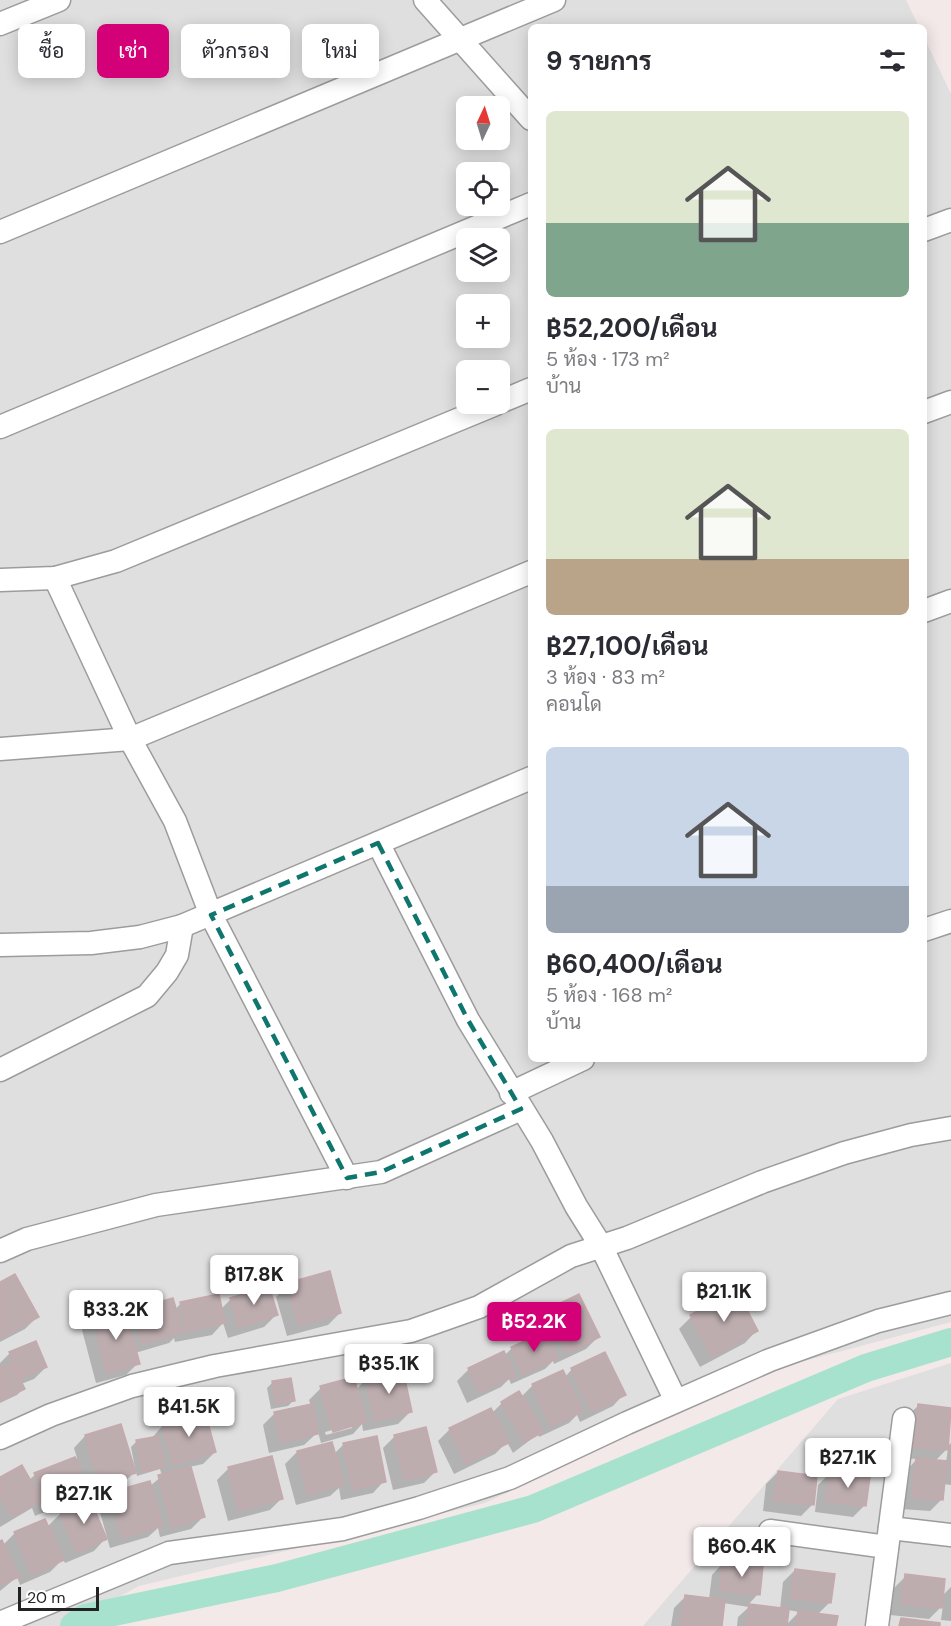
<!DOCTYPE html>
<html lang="th">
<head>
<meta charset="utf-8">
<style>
	body { margin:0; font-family:"DM Sans",Sarabun,sans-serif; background:#f7f7f7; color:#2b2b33; height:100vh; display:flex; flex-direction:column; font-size:22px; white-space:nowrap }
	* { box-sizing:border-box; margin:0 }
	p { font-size:20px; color:#7c7c81 }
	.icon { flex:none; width:33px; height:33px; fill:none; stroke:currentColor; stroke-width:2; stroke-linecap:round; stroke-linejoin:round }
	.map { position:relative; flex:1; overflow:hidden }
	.panel { position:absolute; left:528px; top:24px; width:399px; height:1038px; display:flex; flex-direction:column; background:#fff; border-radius:9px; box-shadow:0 3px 15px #0003 }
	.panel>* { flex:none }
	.hud { position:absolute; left:18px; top:24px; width:420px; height:54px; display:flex; gap:12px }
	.needle { width:39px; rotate:4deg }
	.buttons { position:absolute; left:456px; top:96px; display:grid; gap:12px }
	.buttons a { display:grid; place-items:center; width:54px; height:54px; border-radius:9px; background:#fff; box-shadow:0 3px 15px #0003; font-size:30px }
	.scale { position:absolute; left:18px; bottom:15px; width:81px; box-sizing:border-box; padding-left:6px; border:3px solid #222; border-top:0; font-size:16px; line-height:21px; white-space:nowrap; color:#222; -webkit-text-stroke:4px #fff; paint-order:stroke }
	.price { position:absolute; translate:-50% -51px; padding:0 14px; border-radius:6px; background:#fff; color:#222; font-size:20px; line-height:39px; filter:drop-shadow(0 2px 3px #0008) }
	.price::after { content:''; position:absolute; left:50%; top:36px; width:18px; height:14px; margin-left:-9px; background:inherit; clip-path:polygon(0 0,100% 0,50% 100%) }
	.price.selected { background:#d40077; color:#fff }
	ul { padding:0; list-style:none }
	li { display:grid; align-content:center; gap:12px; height:318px; padding:0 18px }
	li span { display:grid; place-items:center; height:186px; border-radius:9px; color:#555 }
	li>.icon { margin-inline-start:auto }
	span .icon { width:108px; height:108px; fill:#fffc; stroke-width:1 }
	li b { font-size:26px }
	h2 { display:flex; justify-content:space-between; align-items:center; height:72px; padding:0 18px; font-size:26px }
	.tag { padding:0 21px; border-radius:9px; background:#fff; box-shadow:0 3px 15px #0003; font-size:21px; line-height:54px }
	.tag.selected { background:#d40077; color:#fff }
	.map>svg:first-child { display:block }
	.residential { fill:#e0dfdf; fill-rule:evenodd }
	.shadow { fill:#0003; fill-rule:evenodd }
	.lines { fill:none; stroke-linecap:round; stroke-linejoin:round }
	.canal { stroke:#a7e2ce; stroke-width:28 }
	.building { fill:#bdadaf; stroke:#c5a9ad; stroke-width:1.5 }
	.minor-casing { stroke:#9c9c9c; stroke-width:25 }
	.minor { stroke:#fff; stroke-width:22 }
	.marked { fill:none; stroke:#0f766e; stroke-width:4.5; stroke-dasharray:12 8; stroke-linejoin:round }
</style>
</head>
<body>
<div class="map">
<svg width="951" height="1626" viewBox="0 0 951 1626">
	<rect width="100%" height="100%" fill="#f3e9e8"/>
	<!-- residential -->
	<g class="residential">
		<path d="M0,0H906L919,27H531V1059H924V37L951,94V1322L759,1373L485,1503L139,1586L66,1626H0ZM466,106H500V140H466ZM466,172H500V206H466ZM466,238H500V272H466ZM466,304H500V338H466ZM466,370H500V404H466Z"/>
		<path d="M951,1363V1626H643L838,1399Z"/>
	</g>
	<!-- shadow -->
	<g class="shadow">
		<path d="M0,1283L37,1317L25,1329L0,1342Z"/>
		<path d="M288,1285L340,1313L328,1325L287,1336L276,1297Z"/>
		<path d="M231,1299L276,1315L264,1327L228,1338L223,1323L212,1335L175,1342L174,1338L169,1343L135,1353L138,1363L126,1375L96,1383L82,1330L94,1318H126L133,1311L175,1310L181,1303L221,1309Z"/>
		<path d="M547,1311L598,1337L586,1349L554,1364L553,1361L545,1369L511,1384L509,1379L501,1387L467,1403L457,1381L469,1369L504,1356L512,1348L540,1334L535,1323Z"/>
		<path d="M691,1317L756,1331L745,1343L700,1367L679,1329Z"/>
		<path d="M10,1353L46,1367L34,1379L21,1384L23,1389L17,1395L0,1403V1363Z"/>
		<path d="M572,1369L624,1394L613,1406L580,1422L577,1415L569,1423L539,1437L538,1434L513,1453L507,1442L495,1454L454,1474L438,1441L450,1429L492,1413L502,1403L521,1397L533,1385L565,1377Z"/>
		<path d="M366,1379L410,1412L398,1424L363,1431L362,1424L353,1434L321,1443L318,1432L304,1445L269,1453L263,1425L275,1413L311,1406L309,1400L321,1388L356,1390ZM352,1425V1428L326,1435L325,1432Z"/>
		<path d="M273,1382L294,1400L288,1406L271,1409L267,1388Z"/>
		<path d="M918,1406L947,1447L951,1443V1485L943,1484L942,1499L930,1511L901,1509L905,1472L917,1459L902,1458L906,1417ZM948,1448L946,1463L935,1461Z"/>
		<path d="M163,1425L215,1452L203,1464L189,1467L203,1517L191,1529L160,1537L158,1528L148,1537L110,1548L98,1505L110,1493L150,1486L162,1476L160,1469L137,1476L136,1471L122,1484L88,1495L86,1488L74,1500L35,1516L32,1508L0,1527V1478L29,1480L35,1475L77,1458L74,1448L85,1436L135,1468L131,1447L136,1442L152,1438Z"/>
		<path d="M395,1436L436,1471L424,1483L393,1490L383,1448Z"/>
		<path d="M344,1444L384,1481L373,1493L341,1500L339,1488L330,1496L296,1505L285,1464L297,1452L334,1454Z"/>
		<path d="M229,1468L282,1498L270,1510L228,1521L217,1480Z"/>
		<path d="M778,1472L813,1504L801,1516L763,1511L766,1484Z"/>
		<path d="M830,1473L865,1505L853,1517L815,1512L818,1485Z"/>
		<path d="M89,1501L105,1539L94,1551L65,1563L63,1559L50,1572L20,1585L17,1577L0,1591V1543L3,1545L15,1533L47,1527L60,1514Z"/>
		<path d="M723,1563L758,1594L748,1605L780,1609L783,1582L795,1570L830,1602L817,1615L835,1626H737L738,1617L749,1607L723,1603L721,1626H671L674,1608L686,1596L709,1599L712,1575ZM788,1610L799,1612L786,1625Z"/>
		<path d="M906,1576L942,1596L951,1587V1621L941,1620L943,1605L929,1619L890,1615L894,1588Z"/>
	</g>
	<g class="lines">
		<!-- canal -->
		<path class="canal" d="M74,1626L85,1618L277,1578L533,1509L866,1368L951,1342"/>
	</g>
	<!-- building -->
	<g class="building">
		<path d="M330,1271L341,1313L299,1325L287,1283Z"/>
		<path d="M15,1274L39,1317L0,1338V1282Z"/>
		<path d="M269,1286L278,1315L239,1327L230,1298Z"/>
		<path d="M737,1290L758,1331L712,1356L690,1315Z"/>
		<path d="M219,1294L225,1323L187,1331L180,1302Z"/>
		<path d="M579,1294L600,1337L567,1353L546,1310Z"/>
		<path d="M173,1298L183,1332L142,1343L132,1310Z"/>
		<path d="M125,1309L140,1364L107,1372L93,1317Z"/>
		<path d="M546,1331L558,1358L523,1374L511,1347Z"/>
		<path d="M36,1341L47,1367L21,1378L9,1352Z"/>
		<path d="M504,1351L515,1376L479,1392L468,1368Z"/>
		<path d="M605,1352L626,1395L592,1411L571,1368Z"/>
		<path d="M12,1363L25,1389L0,1401V1369Z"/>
		<path d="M403,1370L412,1412L375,1420L366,1378Z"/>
		<path d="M563,1370L583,1411L551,1426L532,1384Z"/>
		<path d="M354,1377L366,1422L333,1432L320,1386Z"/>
		<path d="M291,1378L295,1401L276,1404L272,1381Z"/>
		<path d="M519,1391L543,1432L525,1442L501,1402Z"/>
		<path d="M312,1404L318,1434L281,1442L274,1412Z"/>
		<path d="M918,1404L951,1408L948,1450L913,1446Z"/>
		<path d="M491,1408L509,1443L466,1463L449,1428Z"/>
		<path d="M205,1412L216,1452L173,1464L162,1423Z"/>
		<path d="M121,1424L136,1473L100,1484L85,1435Z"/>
		<path d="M426,1427L437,1472L405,1479L394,1435Z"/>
		<path d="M158,1436L165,1467L143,1472L136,1440Z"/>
		<path d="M377,1436L386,1482L353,1489L343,1443Z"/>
		<path d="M332,1442L344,1484L308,1494L297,1451Z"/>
		<path d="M272,1456L283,1499L239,1510L228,1467Z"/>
		<path d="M75,1457L88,1488L47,1505L34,1473Z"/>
		<path d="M916,1458L947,1461L943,1500L912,1497Z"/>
		<path d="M22,1465L42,1500L12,1516L0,1494V1477Z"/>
		<path d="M191,1467L205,1517L172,1526L158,1475Z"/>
		<path d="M778,1471L817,1476L814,1505L774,1500Z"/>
		<path d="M830,1472L870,1477L866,1506L826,1501Z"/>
		<path d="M150,1481L162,1526L122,1537L110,1492Z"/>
		<path d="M90,1499L107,1539L77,1552L60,1512Z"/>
		<path d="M45,1519L64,1560L32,1574L14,1532Z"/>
		<path d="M2,1540L19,1577L0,1585V1541Z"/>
		<path d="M723,1561L763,1566L760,1595L720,1590Z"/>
		<path d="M795,1569L835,1574L831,1603L791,1598Z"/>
		<path d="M905,1574L945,1579L942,1608L902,1603Z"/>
		<path d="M685,1595L725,1600L722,1626L681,1624Z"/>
		<path d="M749,1604L789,1609L787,1626H746Z"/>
		<path d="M798,1611L838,1616L836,1626H796Z"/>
		<path d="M901,1618L940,1623V1626H899Z"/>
	</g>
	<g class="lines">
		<defs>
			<g id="minor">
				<path d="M425,0L531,119"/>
				<path d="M0,24L59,0"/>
				<path d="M924,230L951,220"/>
				<path d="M0,232L554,0"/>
				<path d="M500,402L531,389"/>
				<path d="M924,412L951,402"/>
				<path d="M0,427L531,204"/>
				<path d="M55,578L130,739L175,821L211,915L347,1178"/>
				<path d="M0,580L55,578L116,561L496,404"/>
				<path d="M924,611L951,601"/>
				<path d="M0,749L130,739L531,572"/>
				<path d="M378,843L468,1020L542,1141L576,1206L601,1246L676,1401"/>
				<path d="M924,930L951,921"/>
				<path d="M0,945L91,943L140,937L182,926L531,778"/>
				<path d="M0,1070L147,996L167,972L177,955L182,926"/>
				<path d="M511,1093L583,1059"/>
				<path d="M0,1251L27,1239L156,1205L381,1172L521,1109"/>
				<path d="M0,1438L51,1415L132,1386L215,1366L411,1331L479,1307L571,1256L627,1238L762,1182L844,1153L911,1135L951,1128"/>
				<path d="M890,1528L951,1535"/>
				<path d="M770,1531L887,1547"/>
				<path d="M0,1623L169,1553L343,1529L419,1508L510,1478L627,1423L770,1360L878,1321L951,1303"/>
				<path d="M877,1626L904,1419"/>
			</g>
		</defs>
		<!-- minor casing -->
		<use href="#minor" class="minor-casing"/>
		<!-- minor -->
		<use href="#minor" class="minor"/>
	</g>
	<!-- marked area -->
	<path class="marked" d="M378,843L468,1020L521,1109L381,1172L347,1178L211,915Z"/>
</svg>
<div class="buttons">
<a><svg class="needle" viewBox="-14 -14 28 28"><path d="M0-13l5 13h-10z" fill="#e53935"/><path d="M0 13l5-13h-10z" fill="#7c7c81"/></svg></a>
<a><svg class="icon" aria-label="locate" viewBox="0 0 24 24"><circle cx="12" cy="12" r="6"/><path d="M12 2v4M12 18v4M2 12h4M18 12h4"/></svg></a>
<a><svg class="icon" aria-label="layers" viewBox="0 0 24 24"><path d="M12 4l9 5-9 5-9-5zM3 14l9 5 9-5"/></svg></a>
<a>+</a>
<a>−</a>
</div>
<div class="scale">20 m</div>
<b class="price" style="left:254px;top:1306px">฿17.8K</b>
<b class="price" style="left:724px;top:1323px">฿21.1K</b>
<b class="price" style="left:116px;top:1341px">฿33.2K</b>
<b class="price selected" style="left:534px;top:1353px">฿52.2K</b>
<b class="price" style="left:389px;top:1395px">฿35.1K</b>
<b class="price" style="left:189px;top:1438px">฿41.5K</b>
<b class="price" style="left:848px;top:1489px">฿27.1K</b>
<b class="price" style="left:84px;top:1525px">฿27.1K</b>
<b class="price" style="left:742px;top:1578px">฿60.4K</b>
<div class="hud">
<a class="tag">ซื้อ</a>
<a class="tag selected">เช่า</a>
<a class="tag">ตัวกรอง</a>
<a class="tag">ใหม่</a>
</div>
<section class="panel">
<h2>9 รายการ<svg class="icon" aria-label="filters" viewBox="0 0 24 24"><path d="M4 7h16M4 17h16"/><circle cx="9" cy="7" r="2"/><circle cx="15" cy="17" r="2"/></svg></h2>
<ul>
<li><span style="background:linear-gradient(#dfe7d0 60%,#7fa58c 0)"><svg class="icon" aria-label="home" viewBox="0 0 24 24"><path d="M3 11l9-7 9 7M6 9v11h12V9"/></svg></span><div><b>฿52,200/เดือน</b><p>5 ห้อง · 173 m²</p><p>บ้าน</p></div></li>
<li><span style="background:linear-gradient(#dfe7d0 70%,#b9a48a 0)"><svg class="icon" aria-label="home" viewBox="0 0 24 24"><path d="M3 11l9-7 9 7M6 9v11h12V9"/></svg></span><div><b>฿27,100/เดือน</b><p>3 ห้อง · 83 m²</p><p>คอนโด</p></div></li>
<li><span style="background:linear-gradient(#c9d6e8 75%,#9aa5b1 0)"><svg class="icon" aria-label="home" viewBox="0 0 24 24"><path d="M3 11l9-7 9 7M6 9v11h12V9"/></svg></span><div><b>฿60,400/เดือน</b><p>5 ห้อง · 168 m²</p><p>บ้าน</p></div></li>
</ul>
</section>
</div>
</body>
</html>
